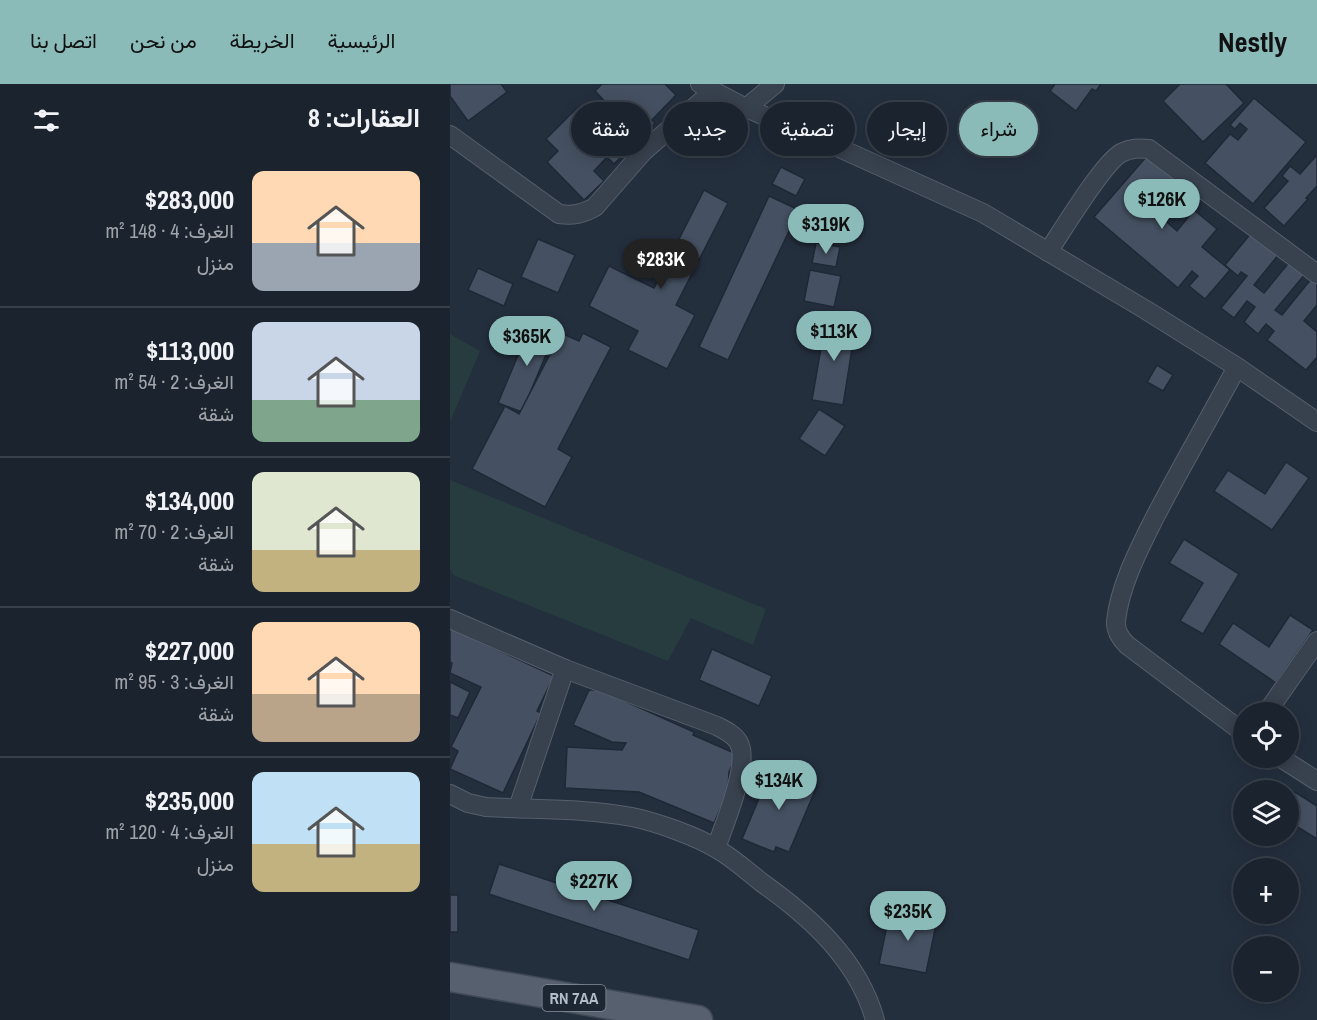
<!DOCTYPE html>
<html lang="ar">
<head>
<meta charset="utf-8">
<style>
	body { margin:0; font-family:"Archivo Narrow",Vazirmatn,sans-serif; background:#242b36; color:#f1f3f6; direction:rtl; height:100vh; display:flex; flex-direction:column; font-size:22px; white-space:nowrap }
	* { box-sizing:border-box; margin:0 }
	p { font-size:20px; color:#a0a4aa }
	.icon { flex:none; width:33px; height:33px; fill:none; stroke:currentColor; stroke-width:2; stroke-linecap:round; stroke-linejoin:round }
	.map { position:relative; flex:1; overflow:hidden; direction:ltr }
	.side { display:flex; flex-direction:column; background:#1b232e; width:450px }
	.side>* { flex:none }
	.top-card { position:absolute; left:18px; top:18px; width:570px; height:54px; direction:rtl; display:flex; gap:12px }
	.tools { position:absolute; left:783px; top:618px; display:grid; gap:12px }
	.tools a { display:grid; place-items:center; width:66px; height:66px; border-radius:50%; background:#1b232e; box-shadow:0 3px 15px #0003,0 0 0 2px #39404a; font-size:30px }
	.price { position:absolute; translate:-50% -51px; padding:0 14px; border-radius:21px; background:#8bbbb9; color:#111; font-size:20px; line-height:39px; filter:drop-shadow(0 2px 3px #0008) }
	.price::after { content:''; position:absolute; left:50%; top:36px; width:18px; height:14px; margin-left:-9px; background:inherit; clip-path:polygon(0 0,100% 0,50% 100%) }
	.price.current { background:#222; color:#fff }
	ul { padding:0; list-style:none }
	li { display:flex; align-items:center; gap:18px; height:150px; padding:0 30px }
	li+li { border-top:2px solid #39404a }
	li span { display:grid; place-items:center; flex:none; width:168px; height:120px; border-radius:12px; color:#555 }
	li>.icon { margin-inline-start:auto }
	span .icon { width:72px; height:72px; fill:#fffc; stroke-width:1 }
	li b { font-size:26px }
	h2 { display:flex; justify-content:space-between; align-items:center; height:72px; padding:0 30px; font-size:26px }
	.tag { padding:0 21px; border-radius:27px; background:#1b232e; box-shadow:0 3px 15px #0003,0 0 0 2px #39404a; font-size:21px; line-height:54px }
	.tag.current { background:#8bbbb9; color:#111 }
	header { display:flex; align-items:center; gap:36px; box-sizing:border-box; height:84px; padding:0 30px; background:#8bbbb9; color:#111 }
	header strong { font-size:28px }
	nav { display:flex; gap:33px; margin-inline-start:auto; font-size:21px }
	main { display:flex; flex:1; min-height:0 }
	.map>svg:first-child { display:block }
	.green { fill:#263c3f }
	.building { fill:#455162; stroke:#1f2835; stroke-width:1.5 }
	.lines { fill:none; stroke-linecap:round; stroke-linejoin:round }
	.minor-casing { stroke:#565f6c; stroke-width:20 }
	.primary-casing { stroke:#414a57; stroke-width:31 }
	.minor { stroke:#38414e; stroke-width:18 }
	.primary { stroke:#56606e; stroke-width:28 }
	.labels { text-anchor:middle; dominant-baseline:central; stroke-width:4.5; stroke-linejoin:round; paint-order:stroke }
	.shield { fill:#1d2633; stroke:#878f9c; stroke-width:1.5 }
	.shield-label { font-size:16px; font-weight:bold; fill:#b4bcc9 }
</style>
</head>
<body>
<header>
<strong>Nestly</strong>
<nav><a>الرئيسية</a><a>الخريطة</a><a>من نحن</a><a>اتصل بنا</a></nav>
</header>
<main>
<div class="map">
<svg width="867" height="936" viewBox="0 0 867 936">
	<rect width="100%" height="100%" fill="#242f3e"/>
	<!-- green -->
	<g class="green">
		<path d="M0,250L30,267L0,338Z"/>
		<path d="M0,396L316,525L303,561L241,534L218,577L3,491L0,485Z"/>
	</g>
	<!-- building -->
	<g class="building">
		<path d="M0,0H51L57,8L18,37L0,12Z"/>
		<path d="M152,0H215L226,11L202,36L205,39L164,80L157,73L144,87L154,97L134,116L97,78L108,67L96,55L129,22L151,44L166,29L145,7Z"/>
		<path d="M605,0H651L646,7L642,5L626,27L600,7Z"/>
		<path d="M730,0H776L794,19L753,58L713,17Z"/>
		<path d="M804,14L856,58L803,120L755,79L780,50L788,56L797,45L790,39L785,45L780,41Z"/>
		<path d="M867,71V102L856,114L858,115L834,142L814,124L838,97L832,92L840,82L850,90Z"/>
		<path d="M697,72L728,98L703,126L727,147L744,126L767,145L752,163L780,186L755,215L739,202L748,192L742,187L728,204L644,133Z"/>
		<path d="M331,83L355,95L346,112L322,100Z"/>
		<path d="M254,106L278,119L226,221L245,231L217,285L178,266L188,247L139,222L159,182L204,204Z"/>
		<path d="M319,112L349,126L278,276L249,263Z"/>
		<path d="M369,135L397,138L395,156L366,153Z"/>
		<path d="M802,148L829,170L804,201L814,209L841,176L856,189L825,226L832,231L862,194L867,198V221L854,237L867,248V273L856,286L817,256L824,247L816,240L808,250L794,238L805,223L797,217L784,234L771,224L797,192L791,188L788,192L775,181Z"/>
		<path d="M88,155L125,171L108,209L71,193Z"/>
		<path d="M366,159L390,163L386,183L362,179Z"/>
		<path d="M28,184L63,200L54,222L18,206Z"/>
		<path d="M360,186L391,192L384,223L354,217Z"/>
		<path d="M376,235L406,240L393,321L362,316Z"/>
		<path d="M82,238L106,247L72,328L48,319Z"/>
		<path d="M111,249L129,257L133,249L161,263L108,365L122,373L95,423L22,385L55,322L69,330Z"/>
		<path d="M707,281L723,291L713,307L697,298Z"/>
		<path d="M369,325L395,342L375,372L349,355Z"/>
		<path d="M836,378L859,394L822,446L764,407L778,386L815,410Z"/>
		<path d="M734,455L789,490L753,550L730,537L753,499L719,479Z"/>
		<path d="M840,531L863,546L826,599L769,560L783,539L819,563Z"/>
		<path d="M0,544L104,592L87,627L91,629L53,709L0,685L8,667L1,663L31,603L0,589L2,579L0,578Z"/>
		<path d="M262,565L322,592L309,622L249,596Z"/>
		<path d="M0,598L20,608L8,634L0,631Z"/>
		<path d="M139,606H150L244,648L243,651L284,669L283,679L279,688L278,707L264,739L189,708L115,704L117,663L172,666L176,659L162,658L123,641Z"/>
		<path d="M322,683L367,702L339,768L326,763L324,768L292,755Z"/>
		<path d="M845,708L867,722V755L838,737V718Z"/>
		<path d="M49,780L249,846L239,876L39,810Z"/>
		<rect x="0" y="811" width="8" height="37"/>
		<path d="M440,827L487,836L476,889L429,880Z"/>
	</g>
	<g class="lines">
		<defs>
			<g id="minor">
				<path d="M250,0L296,24L365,53L533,129L696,226L787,283L867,338"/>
				<path d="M296,24L325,0"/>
				<path d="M0,51L109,130C123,132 132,130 145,123L193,68L263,7"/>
				<path d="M598,168C612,147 653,79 671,69C681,64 689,64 699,65L867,190"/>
				<path d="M787,283C760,333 731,383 705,433C689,465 670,501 666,537C665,547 670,554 677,561L794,649"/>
				<path d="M0,535L115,585L267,642C275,646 285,651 289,659C300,680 274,741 266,764"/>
				<path d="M817,628L867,557"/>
				<path d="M831,674L867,697"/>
				<path d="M0,710L18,719L36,723C84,726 133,724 182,733C206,738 246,752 267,765C283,774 297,787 311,798C360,833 408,875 425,936"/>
				<path d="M68,724L115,585"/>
			</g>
			<path id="primary" d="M0,893L248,936"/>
		</defs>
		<!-- minor casing -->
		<use href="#minor" class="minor-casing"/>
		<!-- primary casing -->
		<use href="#primary" class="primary-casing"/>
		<!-- minor -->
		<use href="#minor" class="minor"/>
		<!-- primary -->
		<use href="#primary" class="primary"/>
	</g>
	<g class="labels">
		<!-- shield labels -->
		<rect class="shield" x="92.5" y="901" width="63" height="26" rx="4.5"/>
		<g class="shield-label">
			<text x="124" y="914">RN 7AA</text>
		</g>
	</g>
</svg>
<div class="tools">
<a><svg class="icon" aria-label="locate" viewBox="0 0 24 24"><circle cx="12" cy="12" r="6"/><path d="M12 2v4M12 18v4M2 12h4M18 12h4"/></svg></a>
<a><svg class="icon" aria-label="layers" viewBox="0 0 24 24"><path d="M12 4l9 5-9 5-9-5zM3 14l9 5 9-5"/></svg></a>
<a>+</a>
<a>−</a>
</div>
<b class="price" style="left:712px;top:146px">$126K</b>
<b class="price" style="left:376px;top:171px">$319K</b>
<b class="price current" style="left:211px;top:206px">$283K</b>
<b class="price" style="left:384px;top:278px">$113K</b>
<b class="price" style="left:77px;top:283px">$365K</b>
<b class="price" style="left:329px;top:727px">$134K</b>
<b class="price" style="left:144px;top:828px">$227K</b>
<b class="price" style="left:458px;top:858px">$235K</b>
<div class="top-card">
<a class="tag current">شراء</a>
<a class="tag">إيجار</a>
<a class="tag">تصفية</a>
<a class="tag">جديد</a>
<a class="tag">شقة</a>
</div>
</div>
<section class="side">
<h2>العقارات: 8<svg class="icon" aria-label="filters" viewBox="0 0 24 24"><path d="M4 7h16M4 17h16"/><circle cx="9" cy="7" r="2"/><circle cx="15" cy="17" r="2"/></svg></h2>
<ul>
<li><span style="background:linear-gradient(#ffd9b3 60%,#9aa5b1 0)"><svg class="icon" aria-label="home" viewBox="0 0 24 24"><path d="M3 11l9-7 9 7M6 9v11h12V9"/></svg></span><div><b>$283,000</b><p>الغرف: 4 · 148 m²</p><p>منزل</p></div></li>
<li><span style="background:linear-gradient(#c9d6e8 65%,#7fa58c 0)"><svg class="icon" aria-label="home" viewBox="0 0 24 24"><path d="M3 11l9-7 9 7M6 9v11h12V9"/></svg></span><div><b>$113,000</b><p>الغرف: 2 · 54 m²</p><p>شقة</p></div></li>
<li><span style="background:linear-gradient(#dfe7d0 65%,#c2b280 0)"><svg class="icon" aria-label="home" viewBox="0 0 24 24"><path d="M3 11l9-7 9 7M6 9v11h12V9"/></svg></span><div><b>$134,000</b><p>الغرف: 2 · 70 m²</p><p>شقة</p></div></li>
<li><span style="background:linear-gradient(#ffd9b3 60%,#b9a48a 0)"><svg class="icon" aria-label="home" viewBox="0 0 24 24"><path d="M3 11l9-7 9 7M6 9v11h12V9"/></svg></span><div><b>$227,000</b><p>الغرف: 3 · 95 m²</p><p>شقة</p></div></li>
<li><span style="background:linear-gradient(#bfe0f5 60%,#c2b280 0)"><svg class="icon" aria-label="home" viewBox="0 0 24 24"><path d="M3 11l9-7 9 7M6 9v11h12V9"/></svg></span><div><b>$235,000</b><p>الغرف: 4 · 120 m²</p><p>منزل</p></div></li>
</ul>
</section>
</main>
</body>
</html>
